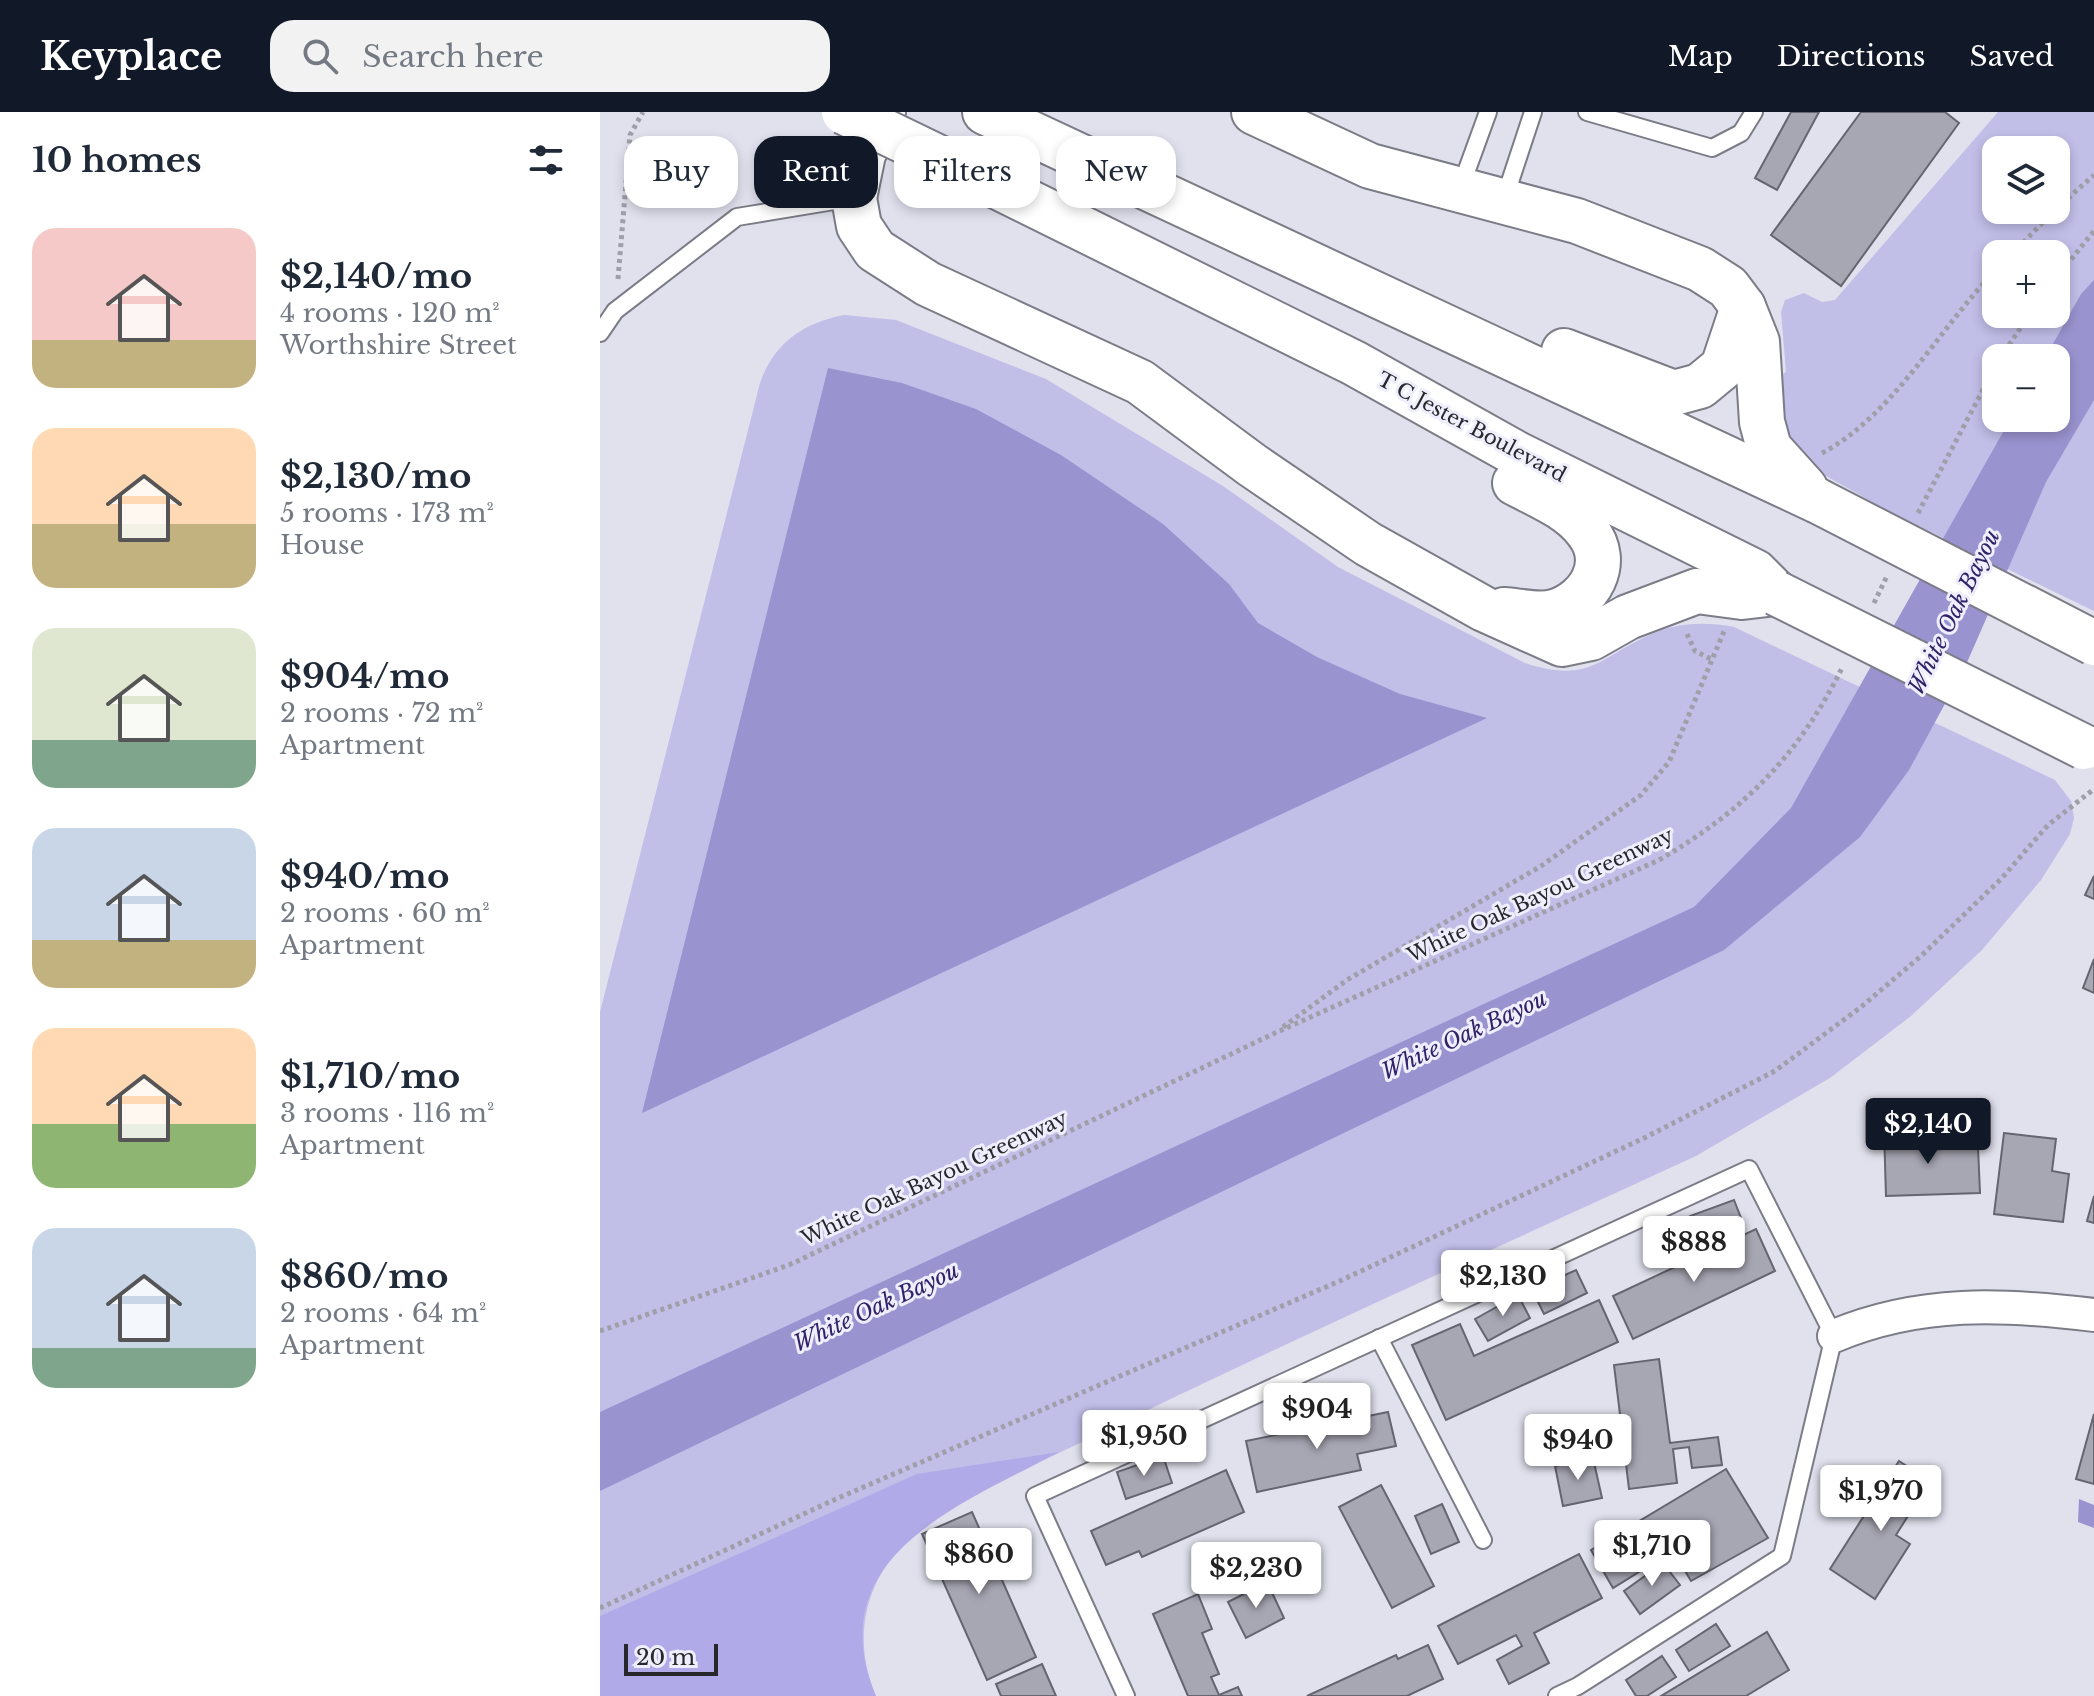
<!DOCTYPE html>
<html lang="en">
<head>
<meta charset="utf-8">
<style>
	body { margin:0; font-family:"Libre Baskerville",serif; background:#f2f2f3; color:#1f2937; height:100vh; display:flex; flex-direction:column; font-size:30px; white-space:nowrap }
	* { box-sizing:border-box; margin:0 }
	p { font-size:26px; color:#747a83 }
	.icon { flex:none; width:44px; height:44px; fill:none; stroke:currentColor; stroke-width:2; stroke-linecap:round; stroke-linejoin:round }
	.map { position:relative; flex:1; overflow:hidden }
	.details { display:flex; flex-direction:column; background:#fff; width:600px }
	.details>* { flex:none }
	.guide { position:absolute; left:24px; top:24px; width:760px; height:72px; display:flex; gap:16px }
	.tools { position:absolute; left:1382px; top:24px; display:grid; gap:16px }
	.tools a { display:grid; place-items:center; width:88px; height:88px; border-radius:16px; background:#fff; box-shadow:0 4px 12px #0003; font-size:40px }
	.scale { position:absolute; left:24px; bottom:20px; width:94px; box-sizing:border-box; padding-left:8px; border:4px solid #28272c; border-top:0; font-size:22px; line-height:28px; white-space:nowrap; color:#28272c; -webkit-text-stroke:6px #eeeefc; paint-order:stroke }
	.price { position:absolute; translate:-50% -68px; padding:0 18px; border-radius:8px; background:#fff; color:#222; font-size:26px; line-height:52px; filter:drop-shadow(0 2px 4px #0008) }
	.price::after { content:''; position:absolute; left:50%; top:48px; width:24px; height:18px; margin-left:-12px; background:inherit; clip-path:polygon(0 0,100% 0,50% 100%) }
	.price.selected { background:#111827; color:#fff }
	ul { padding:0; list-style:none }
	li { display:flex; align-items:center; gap:24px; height:200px; padding:0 32px }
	li span { display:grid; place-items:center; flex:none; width:224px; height:160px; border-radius:24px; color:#555 }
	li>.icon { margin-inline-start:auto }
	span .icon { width:96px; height:96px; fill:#fffc; stroke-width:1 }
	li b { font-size:34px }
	h2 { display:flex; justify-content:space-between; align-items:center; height:96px; padding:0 32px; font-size:34px }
	.tag { padding:0 28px; border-radius:24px; background:#fff; box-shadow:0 4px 12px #0003; font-size:28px; line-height:72px }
	.tag.selected { background:#111827; color:#fff }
	header { display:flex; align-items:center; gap:48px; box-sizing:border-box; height:112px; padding:0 40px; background:#111827; color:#fff }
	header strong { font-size:38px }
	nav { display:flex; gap:44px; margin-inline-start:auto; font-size:28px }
	.search { width:560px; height:72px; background:#f2f2f3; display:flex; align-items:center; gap:20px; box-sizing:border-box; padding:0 28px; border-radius:24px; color:#747a83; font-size:30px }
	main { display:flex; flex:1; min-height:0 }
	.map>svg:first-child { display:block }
	.green { fill:#c1bee8; fill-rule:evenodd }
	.forest { fill:#b0abe8 }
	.water { fill:#9993cf }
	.building { fill:#a7a6b3; stroke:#656570; stroke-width:2 }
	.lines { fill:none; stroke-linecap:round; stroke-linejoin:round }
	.lane-casing { stroke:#7c7c88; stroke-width:20 }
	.street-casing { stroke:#7c7c88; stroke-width:36 }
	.secondary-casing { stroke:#7c7c88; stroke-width:48 }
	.path { stroke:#9f9fa9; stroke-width:5; stroke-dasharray:4 4; stroke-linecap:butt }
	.lane { stroke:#fff; stroke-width:16 }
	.street { stroke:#fff; stroke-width:32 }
	.secondary { stroke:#fff; stroke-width:44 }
	.secondary-bridge-casing { stroke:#7c7c88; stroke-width:48; stroke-linecap:butt }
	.secondary-bridge { stroke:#fff; stroke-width:44 }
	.labels { text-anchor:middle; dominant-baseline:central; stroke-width:6; stroke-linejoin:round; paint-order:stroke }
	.street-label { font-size:20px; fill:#28272c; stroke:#eeeefc }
	.water-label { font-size:22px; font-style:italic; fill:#322269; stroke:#eeeefc }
</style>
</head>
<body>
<header>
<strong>Keyplace</strong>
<div class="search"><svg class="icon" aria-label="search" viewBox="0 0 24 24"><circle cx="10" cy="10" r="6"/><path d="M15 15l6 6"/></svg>Search here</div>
<nav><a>Map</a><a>Directions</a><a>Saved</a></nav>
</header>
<main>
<section class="details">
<h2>10 homes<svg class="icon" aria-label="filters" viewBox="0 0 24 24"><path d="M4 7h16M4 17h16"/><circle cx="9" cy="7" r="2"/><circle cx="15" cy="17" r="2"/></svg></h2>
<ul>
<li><span style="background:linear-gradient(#f6c9c9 70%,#c2b280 0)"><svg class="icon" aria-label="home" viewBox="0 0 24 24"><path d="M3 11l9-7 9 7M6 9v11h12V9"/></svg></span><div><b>$2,140/mo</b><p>4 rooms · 120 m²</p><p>Worthshire Street</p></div></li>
<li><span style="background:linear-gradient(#ffd9b3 60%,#c2b280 0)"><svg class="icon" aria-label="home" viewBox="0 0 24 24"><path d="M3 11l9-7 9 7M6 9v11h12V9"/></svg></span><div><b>$2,130/mo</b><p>5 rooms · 173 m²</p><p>House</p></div></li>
<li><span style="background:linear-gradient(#dfe7d0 70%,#7fa58c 0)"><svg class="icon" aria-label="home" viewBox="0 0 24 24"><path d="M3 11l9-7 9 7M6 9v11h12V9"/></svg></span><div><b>$904/mo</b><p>2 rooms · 72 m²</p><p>Apartment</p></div></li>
<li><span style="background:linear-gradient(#c9d6e8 70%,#c2b280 0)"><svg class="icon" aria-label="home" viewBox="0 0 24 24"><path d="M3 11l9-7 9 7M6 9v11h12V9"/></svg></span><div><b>$940/mo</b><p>2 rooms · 60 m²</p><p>Apartment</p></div></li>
<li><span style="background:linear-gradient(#ffd9b3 60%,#8fb573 0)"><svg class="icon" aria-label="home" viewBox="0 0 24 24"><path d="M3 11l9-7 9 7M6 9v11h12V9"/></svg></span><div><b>$1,710/mo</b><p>3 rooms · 116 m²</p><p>Apartment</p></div></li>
<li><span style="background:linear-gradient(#c9d6e8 75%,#7fa58c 0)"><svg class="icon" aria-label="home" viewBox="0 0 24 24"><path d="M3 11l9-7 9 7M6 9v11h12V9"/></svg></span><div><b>$860/mo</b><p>2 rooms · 64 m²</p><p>Apartment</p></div></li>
</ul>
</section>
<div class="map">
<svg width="1494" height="1584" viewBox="0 0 1494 1584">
	<rect width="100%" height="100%" fill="#e1e1ee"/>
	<!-- green -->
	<g class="green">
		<path d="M1398,0H1494V499L1292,401L1210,355L1186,325L1179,264L1186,260L1181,200L1185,188L1204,181L1222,190L1235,188ZM1396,38H1456V98H1396ZM1396,142H1456V202H1396ZM1396,246H1456V306H1396Z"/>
		<path d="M244,203L296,208L446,267L623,374L738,455L925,551C992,573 1001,543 1054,521C1080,510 1107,510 1134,515L1455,668L1471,689L1474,706L1470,722L1441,768L1382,838L1311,904L1230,966L1096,1044C890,1139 683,1231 480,1331C432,1354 343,1392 307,1428C264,1471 252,1528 276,1584H0V900L160,271C174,231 203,211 244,203Z"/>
	</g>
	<!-- forest -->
	<path class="forest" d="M459,1340C363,1392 217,1444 276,1584H0V1504L317,1362Z"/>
	<!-- water -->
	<g class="water">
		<path d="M1494,168V288L1446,370L1365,555L1309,658L1260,725L1124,838L0,1379V1300L1094,795L1191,696L1411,306H1456V246H1445L1481,182Z"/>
		<path d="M228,256L302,271L376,297L461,343L563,412L629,472L658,511L717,545L800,582L887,606L42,1001Z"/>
		<path d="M1479,1387L1494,1393V1416L1478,1410Z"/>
	</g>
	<!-- building -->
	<g class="building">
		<path d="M1191,0H1219L1177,78L1155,66Z"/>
		<path d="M1261,0H1345L1359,11L1241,174L1171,123Z"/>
		<path d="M1494,764V787L1485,783Z"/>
		<path d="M1494,847V881L1483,876Z"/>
		<path d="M1327,1016V1038L1378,1035L1380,1081L1286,1084L1284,1018Z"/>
		<path d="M1404,1021L1456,1027L1452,1059L1469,1062L1463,1110L1394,1102Z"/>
		<path d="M1494,1084V1111L1487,1109Z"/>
		<path d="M1134,1088L1143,1111L1098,1127L1090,1104Z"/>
		<path d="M1077,1112L1087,1135L1059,1147L1049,1124Z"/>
		<path d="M1156,1117L1175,1159L1033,1227L1013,1184Z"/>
		<path d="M976,1158L987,1181L944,1202L932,1178Z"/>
		<path d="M918,1183L930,1206L888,1229L875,1207Z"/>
		<path d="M999,1188L1018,1230L846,1308L812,1233L860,1212L874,1244Z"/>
		<path d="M1059,1247L1070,1331L1118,1325L1122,1353L1092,1356L1089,1335L1073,1337L1077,1371L1029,1377L1014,1253Z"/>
		<path d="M788,1300L796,1334L757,1342L761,1358L657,1380L646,1329Z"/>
		<path d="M1494,1302V1372L1476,1367Z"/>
		<path d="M563,1344L572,1371L526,1387L517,1360Z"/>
		<path d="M993,1346L1002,1386L963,1394L955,1354Z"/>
		<path d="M1299,1349L1330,1369L1296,1423L1310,1432L1275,1487L1230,1457Z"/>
		<path d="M1126,1357L1168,1426L1091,1469L1073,1439L1013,1476L991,1438Z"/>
		<path d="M626,1358L644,1400L542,1445L539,1439L506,1453L491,1419Z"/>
		<path d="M781,1373L834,1474L792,1496L739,1395Z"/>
		<path d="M842,1392L859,1430L831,1442L815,1404Z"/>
		<path d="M372,1400L436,1545L387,1568L322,1422Z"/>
		<path d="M979,1442L1002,1486L934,1521L949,1551L909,1572L897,1548L922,1534L916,1523L858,1552L838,1514Z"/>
		<path d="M1063,1451L1080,1473L1040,1502L1024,1479Z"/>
		<path d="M667,1470L684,1506L646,1526L628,1490Z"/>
		<path d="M598,1482L612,1517L602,1521L619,1562L611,1565L619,1583L638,1575L642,1584H588L553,1502Z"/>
		<path d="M1116,1512L1130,1534L1089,1559L1076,1538Z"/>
		<path d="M1167,1520L1189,1558L1146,1584H1061Z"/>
		<path d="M828,1533L843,1567L807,1584H707L796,1543L798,1547Z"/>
		<path d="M1062,1544L1076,1565L1047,1584H1036L1026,1568Z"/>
		<path d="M442,1552L456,1584H401L396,1572Z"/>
	</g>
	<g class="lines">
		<defs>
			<g id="lane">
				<path d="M987,0L1112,36L1141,21L1154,0"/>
				<path d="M860,77L888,0"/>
				<path d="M904,88L933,0"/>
				<path d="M0,221L15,199L137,105L252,86"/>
				<path d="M779,1226L883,1428"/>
				<path d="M526,1584L435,1384L1149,1057L1234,1224L1182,1444L978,1574L957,1584"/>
			</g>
			<path id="street" d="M1234,1224C1320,1188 1403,1192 1494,1203"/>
			<g id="secondary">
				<path d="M283,0L263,42L254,86L259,114L275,138L328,172L540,270L652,353L768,432L884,497L962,532L991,526L1028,505L1097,479L1142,485L1176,481"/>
				<path d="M385,0L1218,389"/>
				<path d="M654,0L770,54L977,109L1100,157L1128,175L1143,195L1157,230L1162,310L1169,336L1205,376"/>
				<path d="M356,54L754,251L917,342L1155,460L1176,481"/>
				<path d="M964,239L1074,281L1100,274L1123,255L1143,195"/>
				<path d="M904,498C919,499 939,504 954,500C989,490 1013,451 987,419C970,396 940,384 915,371"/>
			</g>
		</defs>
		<!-- lane casing -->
		<use href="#lane" class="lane-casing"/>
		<!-- street casing -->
		<use href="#street" class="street-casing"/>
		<!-- secondary casing -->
		<use href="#secondary" class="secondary-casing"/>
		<!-- path -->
		<g class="path">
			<path d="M1456,97L1494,63"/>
			<path d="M1412,142L1455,98"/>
			<path d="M1456,166L1494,119"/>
			<path d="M18,167L30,23L43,0"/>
			<path d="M1400,246L1430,202"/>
			<path d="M1222,341C1293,304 1340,215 1396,158"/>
			<path d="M1318,401L1396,253"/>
			<path d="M1274,491L1287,464"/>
			<path d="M1087,522L1095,539L1113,548"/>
			<path d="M683,915L747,868L941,754L1041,683L1069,650L1125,517"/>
			<path d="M0,1219L189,1153L673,922L1059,748C1145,698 1199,643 1243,554"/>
			<path d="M0,1496L236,1387L742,1168L1044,1026L1175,959L1261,895L1321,844L1401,767L1448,713L1494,677"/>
		</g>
		<!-- lane -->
		<use href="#lane" class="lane"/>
		<!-- street -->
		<use href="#street" class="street"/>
		<!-- secondary -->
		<use href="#secondary" class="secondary"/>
		<defs>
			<g id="secondary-bridge">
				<path d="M244,0L356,54"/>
				<path d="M1218,389L1494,531"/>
				<path d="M1176,481L1484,635"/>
			</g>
		</defs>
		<!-- secondary-bridge casing -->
		<use href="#secondary-bridge" class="secondary-bridge-casing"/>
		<!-- secondary-bridge -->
		<use href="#secondary-bridge" class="secondary-bridge"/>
	</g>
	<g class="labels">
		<!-- street labels -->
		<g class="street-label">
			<text transform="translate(872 315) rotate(28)">T C Jester Boulevard</text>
			<text transform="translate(940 783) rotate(-25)">White Oak Bayou Greenway</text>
			<text transform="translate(334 1066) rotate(-25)">White Oak Bayou Greenway</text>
		</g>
		<!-- water labels -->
		<g class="water-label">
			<text transform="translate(1354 500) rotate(-64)">White Oak Bayou</text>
			<text transform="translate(864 923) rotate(-25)">White Oak Bayou</text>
			<text transform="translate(276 1195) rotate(-25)">White Oak Bayou</text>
		</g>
	</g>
</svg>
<div class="tools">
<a><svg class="icon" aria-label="layers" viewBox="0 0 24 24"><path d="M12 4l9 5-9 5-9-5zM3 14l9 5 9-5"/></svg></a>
<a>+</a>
<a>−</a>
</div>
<div class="scale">20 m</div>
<b class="price selected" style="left:1328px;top:1054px">$2,140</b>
<b class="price" style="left:1094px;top:1172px">$888</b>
<b class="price" style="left:903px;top:1206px">$2,130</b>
<b class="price" style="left:717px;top:1339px">$904</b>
<b class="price" style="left:544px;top:1366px">$1,950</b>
<b class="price" style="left:978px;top:1370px">$940</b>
<b class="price" style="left:1281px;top:1421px">$1,970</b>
<b class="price" style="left:1052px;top:1476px">$1,710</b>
<b class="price" style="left:379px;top:1484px">$860</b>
<b class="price" style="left:656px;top:1498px">$2,230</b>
<div class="guide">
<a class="tag">Buy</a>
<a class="tag selected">Rent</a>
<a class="tag">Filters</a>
<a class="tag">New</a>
</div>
</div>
</main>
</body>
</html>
